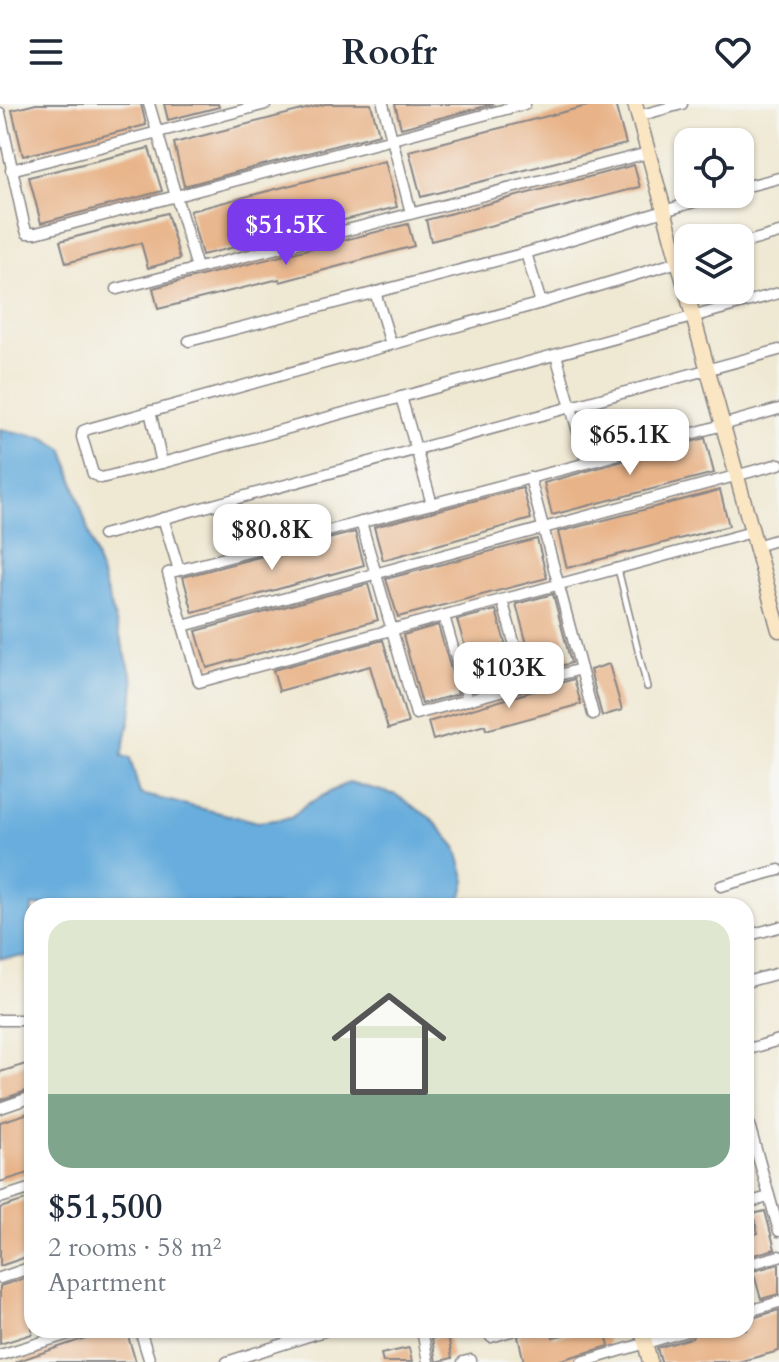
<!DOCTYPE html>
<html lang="en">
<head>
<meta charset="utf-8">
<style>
	body { margin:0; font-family:Cardo,serif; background:#f6f6f7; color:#1f2937; height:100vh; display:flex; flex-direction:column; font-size:30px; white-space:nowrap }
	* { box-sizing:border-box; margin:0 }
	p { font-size:26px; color:#747a83 }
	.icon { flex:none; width:44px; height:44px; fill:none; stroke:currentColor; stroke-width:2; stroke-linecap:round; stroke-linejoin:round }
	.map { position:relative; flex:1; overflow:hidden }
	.drawer { position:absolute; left:24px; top:794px; width:730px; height:440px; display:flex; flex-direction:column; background:#fff; border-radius:24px; box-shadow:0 2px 6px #0004 }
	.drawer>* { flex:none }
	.buttons { position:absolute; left:674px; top:24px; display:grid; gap:16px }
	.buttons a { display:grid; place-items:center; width:80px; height:80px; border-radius:16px; background:#fff; box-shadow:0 2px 6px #0004; font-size:40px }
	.price { position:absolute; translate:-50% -68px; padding:0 18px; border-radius:16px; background:#fff; color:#222; font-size:26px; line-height:52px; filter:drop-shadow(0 2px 4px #0008) }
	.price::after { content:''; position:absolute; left:50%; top:48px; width:24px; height:18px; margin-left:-12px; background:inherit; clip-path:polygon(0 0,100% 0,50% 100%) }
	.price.on { background:#7c3aed; color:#fff }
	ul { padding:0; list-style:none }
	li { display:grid; align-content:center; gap:16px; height:424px; padding:0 24px }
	li span { display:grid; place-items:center; height:248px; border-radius:24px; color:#555 }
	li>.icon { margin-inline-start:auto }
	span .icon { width:144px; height:144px; fill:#fffc; stroke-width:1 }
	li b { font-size:34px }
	header { display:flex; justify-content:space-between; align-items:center; height:104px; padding:0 24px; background:#fff; font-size:36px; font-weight:800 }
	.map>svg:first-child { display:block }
	.water { fill:#67addd; stroke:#44688c; stroke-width:2 }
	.building { fill:#e8b388 }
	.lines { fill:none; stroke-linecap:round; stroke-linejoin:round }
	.lane-casing { stroke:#888586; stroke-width:8 }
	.street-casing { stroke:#888586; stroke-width:13 }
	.secondary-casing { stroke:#888586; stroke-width:17 }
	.lane { stroke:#fff; stroke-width:5 }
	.street { stroke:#fff; stroke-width:10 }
	.secondary { stroke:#fbe6c4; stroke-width:14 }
</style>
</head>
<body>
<header><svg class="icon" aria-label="menu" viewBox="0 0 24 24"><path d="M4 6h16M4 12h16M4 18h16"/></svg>Roofr<svg class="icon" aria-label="heart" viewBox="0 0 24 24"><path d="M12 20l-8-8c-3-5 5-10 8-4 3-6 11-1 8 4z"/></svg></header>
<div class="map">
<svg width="779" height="1258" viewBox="0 0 779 1258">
	<rect width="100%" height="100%" fill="#f6f6f2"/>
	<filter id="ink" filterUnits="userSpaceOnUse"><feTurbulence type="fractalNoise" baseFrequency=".0125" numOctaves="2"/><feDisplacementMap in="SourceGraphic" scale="16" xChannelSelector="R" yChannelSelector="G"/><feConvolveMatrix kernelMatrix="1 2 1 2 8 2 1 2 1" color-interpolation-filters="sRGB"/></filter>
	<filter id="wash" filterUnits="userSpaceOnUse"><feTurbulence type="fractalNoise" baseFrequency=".006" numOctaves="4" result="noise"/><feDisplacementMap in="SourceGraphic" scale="32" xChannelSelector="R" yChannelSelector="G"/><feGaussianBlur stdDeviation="1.8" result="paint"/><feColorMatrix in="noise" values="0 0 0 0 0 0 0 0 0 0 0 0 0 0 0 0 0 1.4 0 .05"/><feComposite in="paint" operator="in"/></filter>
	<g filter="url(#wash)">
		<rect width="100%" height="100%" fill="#efe8d2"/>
		<!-- water -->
		<path class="water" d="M0,325L45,334L64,346L134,579L132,604L122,652L130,654L140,690L258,718L291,714L305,701L349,678L396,691L432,715L456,743L466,777L459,802H32V852L0,854Z"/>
		<g id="blocks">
			<!-- building -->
			<g class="building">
				<path d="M36,0H141L146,21L23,52L12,6Z"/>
				<path d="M164,0H218L219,3L168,16Z"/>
				<path d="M325,0H371L379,30L184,82L174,39Z"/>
				<path d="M395,0H494L401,24Z"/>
				<path d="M595,0H615L626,40L421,93L409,47Z"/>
				<path d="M149,44L162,87L41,119L29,73Z"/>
				<path d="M385,57L397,103L202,151L190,107Z"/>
				<path d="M634,61L640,83L431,137L426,116Z"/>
				<path d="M167,109L180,155L148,164L141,139L66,159L60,137Z"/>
				<path d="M408,120L414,142L280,178L279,175L158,205L153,184Z"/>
				<path d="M705,334L714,369L552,411L544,379Z"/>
				<path d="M523,384L531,415L383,456L374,423Z"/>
				<path d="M720,386L729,422L567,464L558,428Z"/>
				<path d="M355,428L364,461L193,509L183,473Z"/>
				<path d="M537,435L547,474L398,513L386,475Z"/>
				<path d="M368,480L378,516L207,564L196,527Z"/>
				<path d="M553,490L571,559L535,569L516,500Z"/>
				<path d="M496,506L515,575L478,585L457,516Z"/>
				<path d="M438,521L458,590L422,600L403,531Z"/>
				<path d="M383,536L408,619L388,625L370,562L279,587L273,566Z"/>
				<path d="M609,560L622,606L602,612L590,566Z"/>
				<path d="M574,575L581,600L486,626L485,621L433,636L428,618Z"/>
				<path d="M32,958V985L0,996V968Z"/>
				<path d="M32,1008V1068L0,1078V1018Z"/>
				<path d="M32,1094V1151L0,1162V1104Z"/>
				<path d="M765,1107L775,1145L746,1153V1133L758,1129L753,1110Z"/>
				<path d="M779,1160V1190L761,1195L753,1167Z"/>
				<path d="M32,1172V1230L0,1240V1182Z"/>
				<path d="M779,1206V1247L738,1258H661L657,1244L692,1234L698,1226H746V1216Z"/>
				<path d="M109,1226H126L136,1258H15Z"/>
				<path d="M522,1226H551L553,1233L587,1226H605L609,1242L554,1258H524L518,1233Z"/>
				<path d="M448,1231L452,1254L436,1258L432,1234Z"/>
				<path d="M409,1244L412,1258H383L381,1250Z"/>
			</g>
		</g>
	</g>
	<g filter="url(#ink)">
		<use href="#blocks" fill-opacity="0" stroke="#888586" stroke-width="2"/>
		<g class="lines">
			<defs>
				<path id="lane" d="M618,465L647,583"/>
				<g id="street">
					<path d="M149,0L197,164"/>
					<path d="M383,0L411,109"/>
					<path d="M0,9L24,120L27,129H36L525,0"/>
					<path d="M638,12L682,0"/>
					<path d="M11,66L266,0"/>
					<path d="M740,84L779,74"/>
					<path d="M740,140L779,129"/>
					<path d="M526,149L541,199"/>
					<path d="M688,155L541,199L88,325L83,327L82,333L93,370L101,374L162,359L779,189"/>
					<path d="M117,185L648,49"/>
					<path d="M375,188L391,240"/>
					<path d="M189,237L526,149L720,90"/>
					<path d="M556,251L587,359"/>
					<path d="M401,293L432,400"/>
					<path d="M150,307L162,359"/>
					<path d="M530,374L593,610"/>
					<path d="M163,414L179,466"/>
					<path d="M361,418L416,610L581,565"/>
					<path d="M752,428L199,578L183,522L779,360"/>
					<path d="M103,431L779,246"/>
					<path d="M756,442L779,435"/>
					<path d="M502,496L526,580"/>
					<path d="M444,512L468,596"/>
					<path d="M183,522L168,469L587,359L779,305"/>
					<path d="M721,782L779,766"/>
					<path d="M746,832L779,823"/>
					<path d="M746,878L779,869"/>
					<path d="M0,916H32"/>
					<path d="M746,946L779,936"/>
					<path d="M0,1004L32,993"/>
					<path d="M746,1010L779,1127"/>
					<path d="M0,1094L32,1084"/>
					<path d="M746,1099L769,1093"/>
					<path d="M746,1161L779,1152"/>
					<path d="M0,1174L32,1163"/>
					<path d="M746,1208L779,1198"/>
					<path d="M140,1226L150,1258"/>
					<path d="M422,1226L428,1258"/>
					<path d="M491,1233L514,1226"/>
					<path d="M0,1251L82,1226"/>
					<path d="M227,1258L327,1226"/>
					<path d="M463,1258L471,1256"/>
					<path d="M582,1258L690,1226"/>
				</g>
				<g id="secondary">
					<path d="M635,0L779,526"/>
					<path d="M642,1226L650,1258"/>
				</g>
			</defs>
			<!-- lane casing -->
			<use href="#lane" class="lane-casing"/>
			<!-- street casing -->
			<use href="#street" class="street-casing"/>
			<!-- secondary casing -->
			<use href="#secondary" class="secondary-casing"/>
			<!-- lane -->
			<use href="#lane" class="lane"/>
			<!-- street -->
			<use href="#street" class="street"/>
			<!-- secondary -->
			<use href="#secondary" class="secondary"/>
		</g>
	</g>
</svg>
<div class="buttons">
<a><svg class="icon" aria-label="locate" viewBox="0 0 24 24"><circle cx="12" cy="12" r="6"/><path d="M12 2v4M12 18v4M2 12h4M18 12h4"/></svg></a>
<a><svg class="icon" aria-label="layers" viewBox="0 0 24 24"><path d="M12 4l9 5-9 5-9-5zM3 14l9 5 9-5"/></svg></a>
</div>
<b class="price on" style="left:286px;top:163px">$51.5K</b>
<b class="price" style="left:630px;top:373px">$65.1K</b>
<b class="price" style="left:272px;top:468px">$80.8K</b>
<b class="price" style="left:509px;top:606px">$103K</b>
<section class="drawer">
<ul>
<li><span style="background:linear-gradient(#dfe7d0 70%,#7fa58c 0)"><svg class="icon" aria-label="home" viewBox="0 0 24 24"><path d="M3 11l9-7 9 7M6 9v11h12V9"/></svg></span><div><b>$51,500</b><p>2 rooms · 58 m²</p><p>Apartment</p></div></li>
</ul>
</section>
</div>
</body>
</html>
